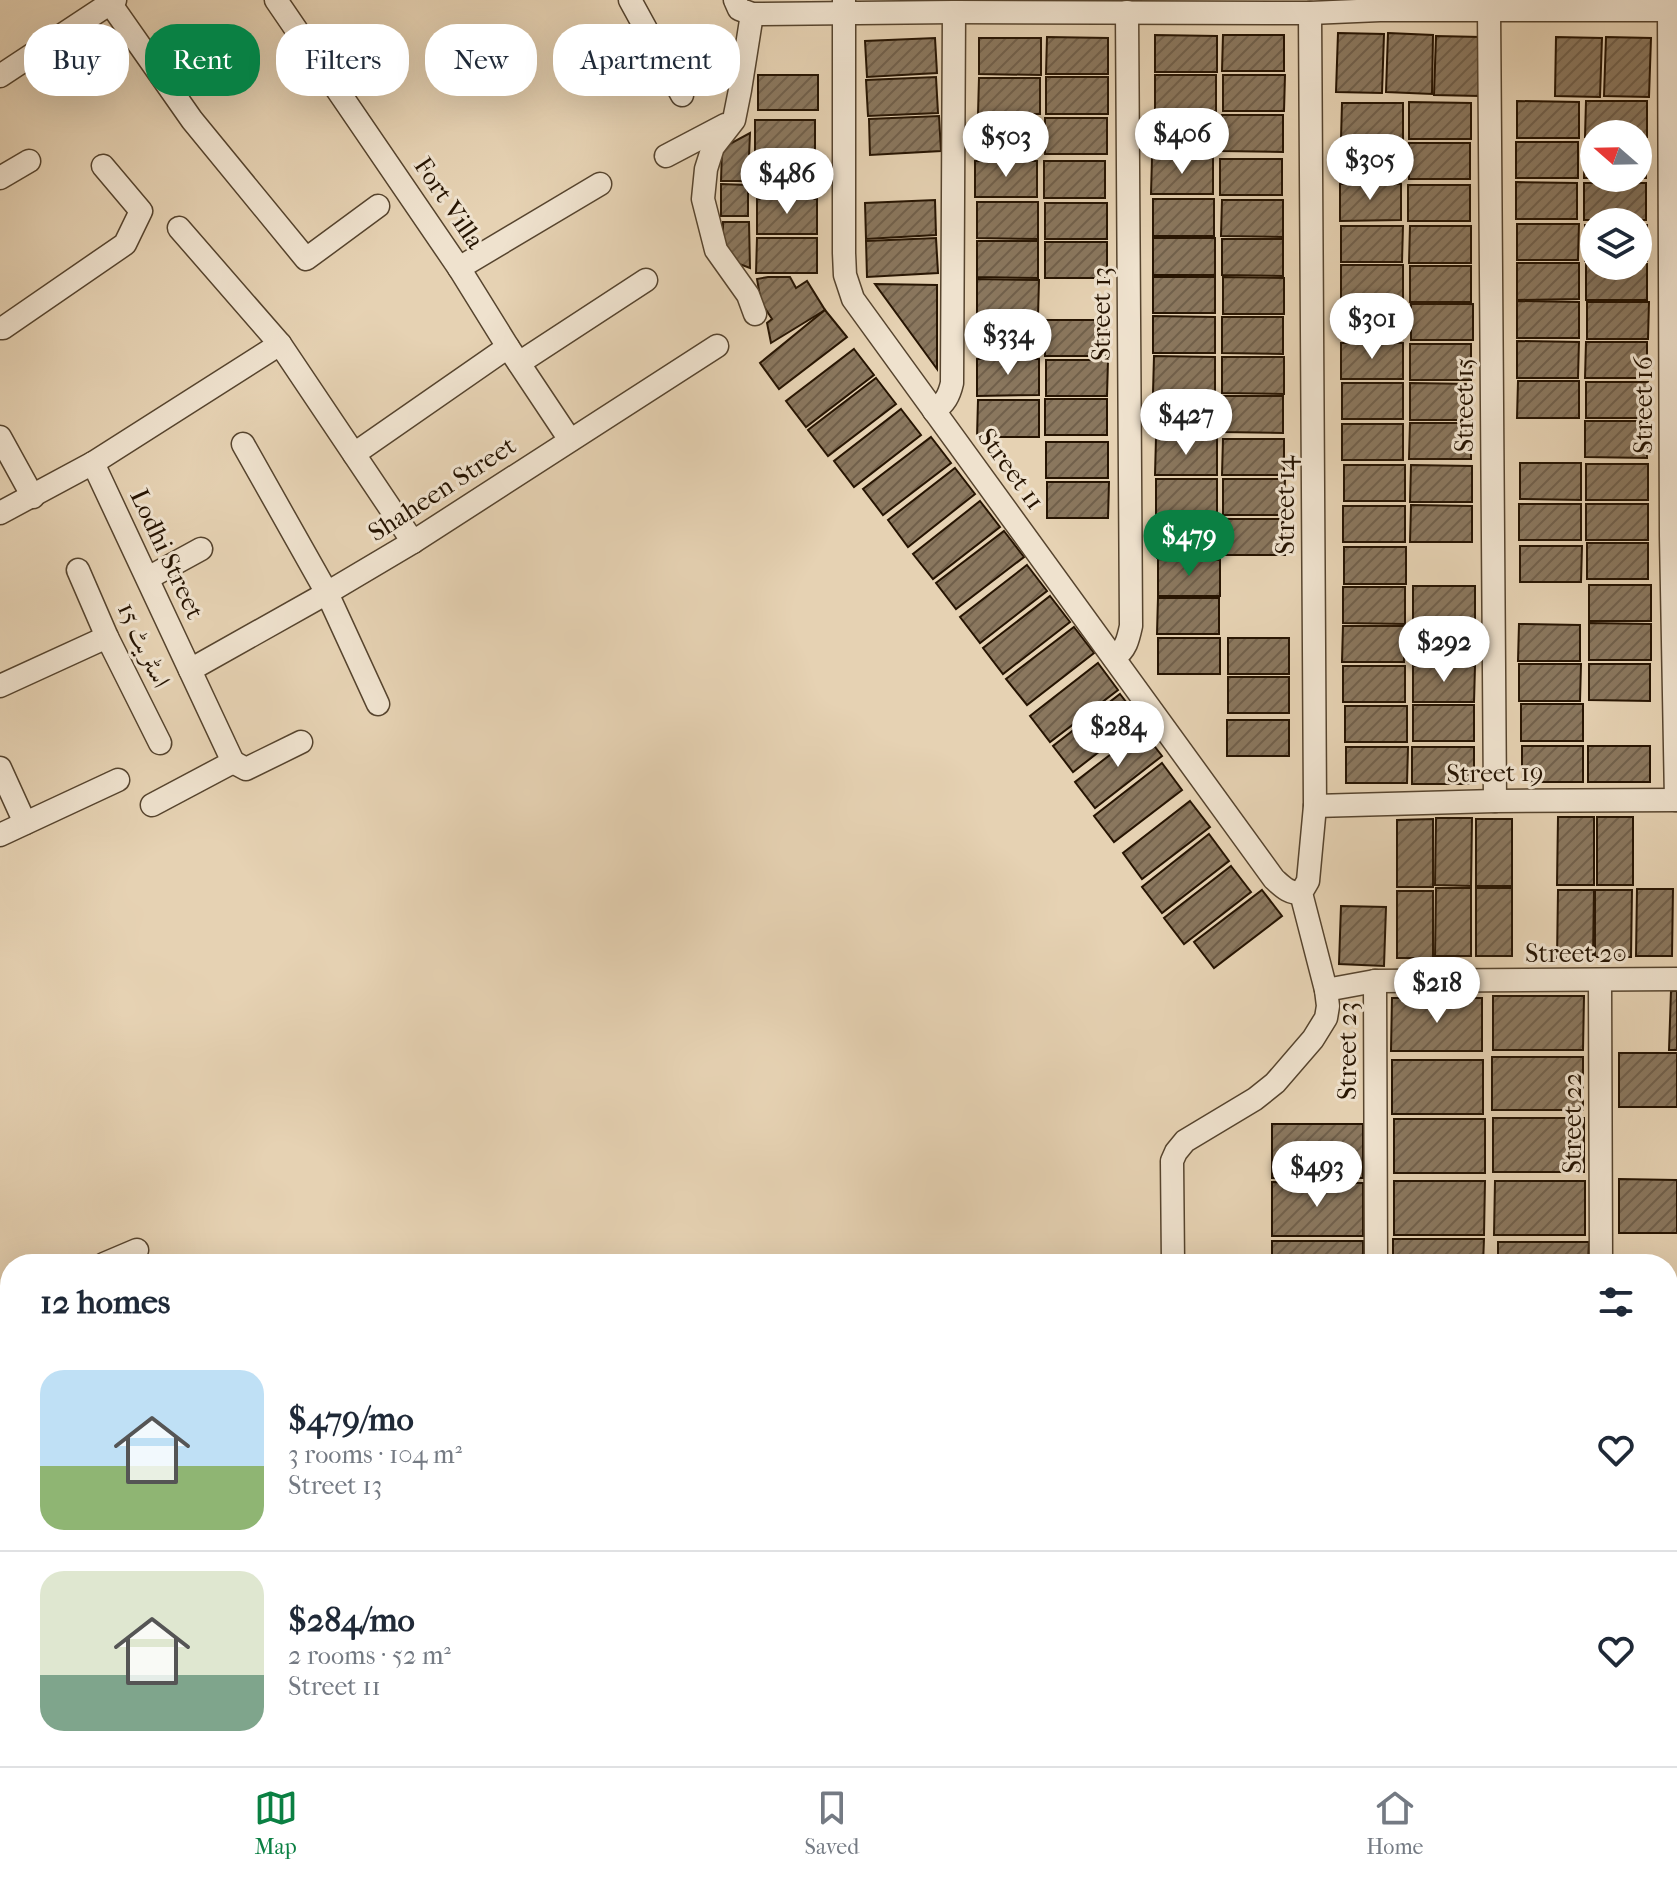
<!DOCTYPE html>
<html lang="en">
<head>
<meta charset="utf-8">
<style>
	body { margin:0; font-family:"IM FELL French Canon",Amiri,serif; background:#f6f6f7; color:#1f2937; height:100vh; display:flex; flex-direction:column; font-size:30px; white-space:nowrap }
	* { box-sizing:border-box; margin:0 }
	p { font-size:26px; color:#747a83 }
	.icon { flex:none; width:44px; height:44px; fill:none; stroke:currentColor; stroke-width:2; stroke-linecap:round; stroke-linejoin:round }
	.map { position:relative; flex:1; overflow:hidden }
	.drawer { position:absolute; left:0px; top:1254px; width:1678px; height:512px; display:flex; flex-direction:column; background:#fff; border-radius:32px 32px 0 0; box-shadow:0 8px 32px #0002 }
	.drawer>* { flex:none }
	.top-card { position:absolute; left:24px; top:24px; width:800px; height:72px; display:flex; gap:16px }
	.needle { width:52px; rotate:290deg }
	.tools { position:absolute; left:1580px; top:120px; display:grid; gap:16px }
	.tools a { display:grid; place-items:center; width:72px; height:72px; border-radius:50%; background:#fff; box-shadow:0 8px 32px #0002; font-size:40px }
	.price { position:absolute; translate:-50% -68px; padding:0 18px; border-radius:28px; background:#fff; color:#222; font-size:26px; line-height:52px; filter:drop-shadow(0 2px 4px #0008) }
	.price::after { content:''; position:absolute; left:50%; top:48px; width:24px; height:18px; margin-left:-12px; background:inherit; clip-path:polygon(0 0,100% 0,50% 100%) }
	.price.on { background:#0b8043; color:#fff }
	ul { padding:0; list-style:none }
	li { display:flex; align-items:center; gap:24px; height:200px; padding:0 40px }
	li+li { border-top:2px solid #e0e1e3 }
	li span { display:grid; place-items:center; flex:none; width:224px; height:160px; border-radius:24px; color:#555 }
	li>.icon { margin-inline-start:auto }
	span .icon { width:96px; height:96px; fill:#fffc; stroke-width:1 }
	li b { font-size:34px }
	h2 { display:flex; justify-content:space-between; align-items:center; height:96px; padding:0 40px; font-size:34px }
	.pill { padding:0 28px; border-radius:32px; background:#fff; box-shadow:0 8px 32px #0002; font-size:28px; line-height:72px }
	.pill.on { background:#0b8043; color:#fff }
	.tab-bar { display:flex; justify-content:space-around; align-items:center; height:112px; border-top:2px solid #e0e1e3; background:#fff; font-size:22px; color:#747a83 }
	.tab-bar a { display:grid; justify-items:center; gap:4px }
	.tab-bar .on { color:#0b8043 }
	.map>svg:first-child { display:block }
	.building { fill:url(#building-hatch); stroke:#261402; stroke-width:2 }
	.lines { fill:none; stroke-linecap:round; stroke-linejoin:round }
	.minor-casing { stroke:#56442e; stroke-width:25 }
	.minor { stroke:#efe2ce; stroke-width:22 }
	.labels { text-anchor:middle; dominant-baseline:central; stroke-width:6; stroke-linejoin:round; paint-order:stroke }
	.street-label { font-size:26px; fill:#261402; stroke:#efe2ce }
</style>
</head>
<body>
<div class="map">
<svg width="1677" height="1766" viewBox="0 0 1677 1766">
	<defs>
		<pattern id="building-hatch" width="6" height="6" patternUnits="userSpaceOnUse" patternTransform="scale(2)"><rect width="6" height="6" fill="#8a775e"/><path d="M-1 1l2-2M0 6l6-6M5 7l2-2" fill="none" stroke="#71604b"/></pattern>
	</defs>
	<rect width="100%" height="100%" fill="#e6d2b3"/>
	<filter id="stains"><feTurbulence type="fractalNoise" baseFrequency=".0025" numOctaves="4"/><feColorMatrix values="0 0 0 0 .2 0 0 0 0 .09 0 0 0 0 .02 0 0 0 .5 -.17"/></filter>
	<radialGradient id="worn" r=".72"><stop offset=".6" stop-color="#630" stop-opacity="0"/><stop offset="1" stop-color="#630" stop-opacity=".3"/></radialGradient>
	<!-- building -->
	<g class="building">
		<path d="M1338,33L1384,34L1382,93L1336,92Z"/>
		<path d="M1388,33L1433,35L1432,94L1386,92Z"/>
		<path d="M1155,35L1217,36V72H1155Z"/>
		<path d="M1223,35H1284V71H1222Z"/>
		<path d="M1436,36L1481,37L1479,96L1434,95Z"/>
		<path d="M1047,37L1108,38V74H1046Z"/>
		<path d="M1556,37L1602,38L1600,97L1555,96Z"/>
		<path d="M1606,37L1651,38L1649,97L1604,96Z"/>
		<path d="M935,38L937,73L867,77L865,41Z"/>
		<path d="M979,38H1041V75L979,74Z"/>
		<rect x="758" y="75" width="60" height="35"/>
		<rect x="1155" y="75" width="61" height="36"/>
		<path d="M1223,75H1285L1284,111H1223Z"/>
		<path d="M936,77L938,113L868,116L866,80Z"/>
		<rect x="1046" y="77" width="62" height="37"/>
		<path d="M979,78H1040V114H978Z"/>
		<path d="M1517,101L1579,102V138H1517Z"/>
		<path d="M1586,101H1647V137H1638V134H1594V137H1585Z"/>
		<path d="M1409,102L1471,103V139H1409Z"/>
		<path d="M1342,103H1403V139H1341Z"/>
		<path d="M1222,115H1283V152L1222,151Z"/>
		<path d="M939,116L941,151L870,155L869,119Z"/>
		<rect x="1154" y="116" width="61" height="36"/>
		<rect x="1045" y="118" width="62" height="36"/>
		<path d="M755,120H815V156L755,155Z"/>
		<path d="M750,133L748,181H721L722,148Z"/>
		<rect x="1516" y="142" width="62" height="36"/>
		<path d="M1585,142H1594V178H1584Z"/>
		<rect x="1638" y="142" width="8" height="36"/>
		<rect x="1409" y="143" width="61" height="36"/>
		<rect x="1340" y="144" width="62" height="36"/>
		<path d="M1152,158H1213V194H1151Z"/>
		<rect x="1220" y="159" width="62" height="36"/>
		<rect x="756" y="160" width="61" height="35"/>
		<rect x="975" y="161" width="62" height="36"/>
		<rect x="1044" y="161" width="61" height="37"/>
		<path d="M1516,182L1577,183V219H1516Z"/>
		<rect x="1584" y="183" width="62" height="37"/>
		<path d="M721,184L748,185V216H721Z"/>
		<path d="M1340,184H1401V220L1340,221Z"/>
		<rect x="1408" y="185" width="62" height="36"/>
		<rect x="757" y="199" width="60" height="35"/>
		<rect x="1153" y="199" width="61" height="37"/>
		<path d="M935,200L936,235L866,239L865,203Z"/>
		<path d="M1222,200H1283V237L1221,236Z"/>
		<path d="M977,202H1038V239L977,238Z"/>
		<rect x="1045" y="203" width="62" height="36"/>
		<path d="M723,222H749L750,268L734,262L723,244Z"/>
		<path d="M1517,224H1579L1578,260H1517Z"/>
		<rect x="1585" y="225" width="9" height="36"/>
		<rect x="1638" y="225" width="9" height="36"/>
		<path d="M1341,226H1403L1402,262H1341Z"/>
		<path d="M1410,226H1471V263H1409Z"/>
		<path d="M757,238H817V273H756Z"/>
		<path d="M936,238L938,273L867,277L866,241Z"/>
		<rect x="1153" y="238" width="62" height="37"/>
		<path d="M1222,239H1283V276L1222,275Z"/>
		<path d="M977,241H1038V278L977,277Z"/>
		<rect x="1045" y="242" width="62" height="36"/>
		<path d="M1517,263H1579V299L1517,300Z"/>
		<path d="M1586,264H1594V266H1638V264H1647V300H1586Z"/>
		<rect x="1341" y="265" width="62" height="36"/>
		<rect x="1410" y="266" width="61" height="36"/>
		<path d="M768,277H790L796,288L807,281L825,310L771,343L767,323L772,319L761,302L757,279Z"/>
		<rect x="1153" y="277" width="62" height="36"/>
		<path d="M1223,277L1284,278V314H1223Z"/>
		<path d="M977,279L1039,280L1038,316H977Z"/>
		<path d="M875,284L937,285V369Z"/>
		<path d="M1517,301L1579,302V338H1517Z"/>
		<path d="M1587,302H1649L1648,339H1587Z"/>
		<rect x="1341" y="303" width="62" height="36"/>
		<rect x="1411" y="304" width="62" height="36"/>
		<path d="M825,310L847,337L779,389L760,363Z"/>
		<path d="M1153,316L1215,317V353H1153Z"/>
		<path d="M1222,317H1283V354L1222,353Z"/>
		<path d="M977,319H1038V356L977,355Z"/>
		<rect x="1045" y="320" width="62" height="36"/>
		<path d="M1517,341L1579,342L1578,378H1517Z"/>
		<path d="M1586,342H1647V378H1585Z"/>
		<rect x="1341" y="343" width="62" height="36"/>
		<rect x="1410" y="344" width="61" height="36"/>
		<path d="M854,349L874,375L806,427L786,401Z"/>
		<path d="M1154,356L1215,357V393H1153Z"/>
		<path d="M1222,357H1284V394L1222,393Z"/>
		<path d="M977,359H1039V395L977,396Z"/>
		<path d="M1046,360H1108L1107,396H1046Z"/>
		<path d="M876,378L896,404L828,456L808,430Z"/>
		<path d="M1518,381H1579V418H1517Z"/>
		<rect x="1586" y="382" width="62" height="36"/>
		<rect x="1342" y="383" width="61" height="36"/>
		<path d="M1410,383L1472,384V420H1410Z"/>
		<path d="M1222,396H1283V433L1221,432Z"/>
		<path d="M1154,398H1216L1215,434H1154Z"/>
		<rect x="1045" y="399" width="62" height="36"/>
		<path d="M978,400H1039V437H977Z"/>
		<path d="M901,409L921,435L854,487L834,461Z"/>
		<path d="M1585,421H1647V458L1585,457Z"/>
		<path d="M1410,423H1471V459H1409Z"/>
		<rect x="1342" y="424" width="61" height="36"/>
		<path d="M931,437L951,463L883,515L863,489Z"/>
		<path d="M1156,438H1217V475H1155Z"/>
		<path d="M1223,439H1284V475H1222Z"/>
		<rect x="1046" y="442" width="62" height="36"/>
		<path d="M1520,463H1581V500L1520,499Z"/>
		<rect x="1586" y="464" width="62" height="36"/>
		<rect x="1344" y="465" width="61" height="36"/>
		<path d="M1411,465L1472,466V502H1410Z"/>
		<path d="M955,468L975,494L908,547L888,520Z"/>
		<rect x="1156" y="479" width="61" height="36"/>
		<path d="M1223,479H1285L1284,515H1223Z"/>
		<path d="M1047,482H1109L1108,518H1047Z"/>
		<path d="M980,501L1000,527L933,579L913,554Z"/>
		<rect x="1519" y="504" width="62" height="36"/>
		<rect x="1586" y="504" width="62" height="36"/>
		<path d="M1411,505L1472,506V542H1410Z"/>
		<rect x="1343" y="506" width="62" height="36"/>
		<rect x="1224" y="519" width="61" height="36"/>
		<path d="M1157,521L1219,522L1218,558H1157Z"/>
		<path d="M1004,531L1024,557L956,609L936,583Z"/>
		<rect x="1587" y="543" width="61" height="36"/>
		<path d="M1520,546H1582L1581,582H1520Z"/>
		<rect x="1344" y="547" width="62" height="37"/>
		<path d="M1158,559L1220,560V596H1158Z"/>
		<path d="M1027,565L1047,591L980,643L960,617Z"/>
		<rect x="1589" y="585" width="62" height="36"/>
		<path d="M1413,586H1475V623L1413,622Z"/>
		<path d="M1343,587H1405V624L1343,623Z"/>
		<path d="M1050,596L1070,622L1003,674L983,648Z"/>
		<path d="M1158,598H1219V634H1157Z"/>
		<path d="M1589,623L1651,624V660H1589Z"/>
		<path d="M1519,624L1580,625V661H1518Z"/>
		<path d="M1414,625H1475V661H1413Z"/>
		<path d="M1343,626H1404V662H1342Z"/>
		<path d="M1074,627L1094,653L1027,705L1006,679Z"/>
		<rect x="1158" y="638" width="62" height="36"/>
		<rect x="1228" y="638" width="61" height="36"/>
		<path d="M1098,663L1118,690L1050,742L1030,716Z"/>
		<path d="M1519,664H1581L1580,701H1519Z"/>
		<path d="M1589,664H1650V701L1589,700Z"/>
		<rect x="1343" y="666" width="62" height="36"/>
		<path d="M1413,666H1475L1474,702H1413Z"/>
		<rect x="1228" y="677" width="61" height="36"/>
		<path d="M1120,694L1140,720L1073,772L1053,746Z"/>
		<rect x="1521" y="704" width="62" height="37"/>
		<rect x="1413" y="705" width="61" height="36"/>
		<rect x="1345" y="706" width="62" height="36"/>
		<rect x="1227" y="720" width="62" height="36"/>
		<path d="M1142,730L1162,756L1095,808L1075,782Z"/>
		<rect x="1522" y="746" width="61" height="36"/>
		<rect x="1588" y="746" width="62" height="36"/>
		<path d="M1346,747H1408L1407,783H1346Z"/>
		<rect x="1412" y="747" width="62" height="37"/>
		<path d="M1162,763L1182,790L1114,842L1094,816Z"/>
		<path d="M1190,801L1210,827L1142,879L1123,853Z"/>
		<path d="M1558,817H1594V885H1557Z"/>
		<rect x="1597" y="817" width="36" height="68"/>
		<path d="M1436,818H1472L1471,886L1435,885Z"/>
		<path d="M1433,819V887H1397V820Z"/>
		<rect x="1476" y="819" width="36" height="67"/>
		<path d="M1209,834L1229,861L1162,913L1142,887Z"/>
		<path d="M1231,866L1251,892L1184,944L1164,918Z"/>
		<path d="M1436,888H1471V956H1435Z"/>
		<rect x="1476" y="888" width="36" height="68"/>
		<path d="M1637,889H1673L1672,956H1636Z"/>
		<path d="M1262,890L1282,916L1214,968L1194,942Z"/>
		<path d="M1558,890H1594L1593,958H1557Z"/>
		<path d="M1595,890H1632L1631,957H1595Z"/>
		<rect x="1397" y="891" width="36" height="67"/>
		<path d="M1341,906L1386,907L1384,966L1339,964Z"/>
		<path d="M1671,991H1677V1050H1669Z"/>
		<path d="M1493,996H1584L1583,1050H1493Z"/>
		<path d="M1392,998H1482V1051H1391Z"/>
		<rect x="1619" y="1053" width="58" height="54"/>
		<rect x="1492" y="1057" width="91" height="53"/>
		<rect x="1392" y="1060" width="91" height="54"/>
		<rect x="1493" y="1118" width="91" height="54"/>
		<rect x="1394" y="1119" width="91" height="54"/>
		<rect x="1272" y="1124" width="91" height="54"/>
		<path d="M1619,1179L1677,1180V1233H1619Z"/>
		<path d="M1394,1181H1485L1484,1235H1394Z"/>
		<path d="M1495,1181H1585V1235H1494Z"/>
		<path d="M1272,1182L1363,1183V1236H1272Z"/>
		<path d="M1393,1239H1484L1483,1264H1393Z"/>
		<rect x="1272" y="1241" width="91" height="23"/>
		<path d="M1498,1242H1589L1588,1264H1498Z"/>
		<rect x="1668" y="1298" width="9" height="54"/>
		<rect x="1668" y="1366" width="9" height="54"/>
		<rect x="1668" y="1476" width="9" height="54"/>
		<rect x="1668" y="1600" width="9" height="53"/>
		<rect x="1668" y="1662" width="9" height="54"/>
		<rect x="1093" y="1756" width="61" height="10"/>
		<rect x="1205" y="1756" width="61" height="10"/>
		<rect x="1276" y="1756" width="91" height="10"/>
		<rect x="1400" y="1756" width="91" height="10"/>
		<rect x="1498" y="1756" width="90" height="10"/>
	</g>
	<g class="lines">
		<defs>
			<g id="minor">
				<path d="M276,0L459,268L508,347L570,440"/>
				<path d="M630,0L682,95"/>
				<path d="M735,0L739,9L752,14L954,12L1310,13L1380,10H1677"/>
				<path d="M844,0V253L845,275L853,299L1274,879C1283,887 1288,893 1301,893"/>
				<path d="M110,3L192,120L306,259L378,206"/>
				<path d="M1489,10L1495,801"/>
				<path d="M1669,10L1671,536L1676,800"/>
				<path d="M752,14L740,90L734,120L713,147L706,169L703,199L716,250L748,295L755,314"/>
				<path d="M0,76L115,0"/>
				<path d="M666,156L725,125"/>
				<path d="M0,178L29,161"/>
				<path d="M179,228L280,344L413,542"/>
				<path d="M459,268L600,184"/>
				<path d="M0,328H3L125,244L141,211L103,166"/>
				<path d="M519,363L646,280"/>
				<path d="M934,411C945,403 949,396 952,383L954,12"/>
				<path d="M0,437L33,497"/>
				<path d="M243,444L327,593L378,704"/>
				<path d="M354,454L508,347"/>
				<path d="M93,463L233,762L152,805"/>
				<path d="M0,513L93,463L280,344"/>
				<path d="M78,570L107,637L160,743"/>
				<path d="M148,578L201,549"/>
				<path d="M1114,658C1126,649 1128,640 1131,626L1127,12"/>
				<path d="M190,670L327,593L413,542L717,346"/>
				<path d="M0,686L107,637"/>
				<path d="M233,762L246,769L301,742"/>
				<path d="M0,768L25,823"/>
				<path d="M1315,806L1495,801L1677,800"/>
				<path d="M0,835L118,780"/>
				<path d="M1375,981L1376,1264"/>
				<path d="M1600,981L1601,1264"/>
				<path d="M1326,990L1375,981L1677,979"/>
				<path d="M104,1264L137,1250"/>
				<path d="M1173,1264L1172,1161L1176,1152L1185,1141L1255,1099L1275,1083L1313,1039L1326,1018L1328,1006L1326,990L1301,893L1308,881L1315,806L1310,13"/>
				<path d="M0,1304L10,1300"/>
				<path d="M0,1488L10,1507"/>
				<path d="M0,1551L10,1546"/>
				<path d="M0,1591L10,1586"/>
				<path d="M0,1651L10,1646"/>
				<path d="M0,1752L10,1766"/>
				<path d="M254,1756L259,1766"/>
				<path d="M1000,1756V1766"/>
				<path d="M1176,1756L1177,1766"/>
				<path d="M1378,1756V1766"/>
				<path d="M1602,1756V1766"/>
				<path d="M277,1766L293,1756"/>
				<path d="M508,1766L524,1756"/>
			</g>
		</defs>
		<!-- minor casing -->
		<use href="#minor" class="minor-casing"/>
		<!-- minor -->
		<use href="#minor" class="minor"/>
	</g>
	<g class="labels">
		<!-- street labels -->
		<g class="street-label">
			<text transform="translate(449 203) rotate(56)">Fort Villa</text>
			<text transform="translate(1101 314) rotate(-90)">Street 13</text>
			<text transform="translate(1464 405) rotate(-90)">Street 15</text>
			<text transform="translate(1643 405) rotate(-90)">Street 16</text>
			<text transform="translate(1011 469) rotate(54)">Street 11</text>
			<text transform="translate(442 489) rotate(-33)">Shaheen Street</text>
			<text transform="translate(1285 505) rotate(-90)">Street 14</text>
			<text transform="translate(167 554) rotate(65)">Lodhi Street</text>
			<text transform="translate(144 645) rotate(65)">اسٹریٹ 15</text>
			<text transform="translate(1495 773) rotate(-1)">Street 19</text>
			<text x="1576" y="953">Street 20</text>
			<text transform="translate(1347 1051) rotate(-90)">Street 23</text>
			<text transform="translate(1572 1123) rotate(-90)">Street 22</text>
		</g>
	</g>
	<rect width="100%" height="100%" filter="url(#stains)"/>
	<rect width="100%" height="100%" fill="url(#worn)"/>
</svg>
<div class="tools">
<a><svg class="needle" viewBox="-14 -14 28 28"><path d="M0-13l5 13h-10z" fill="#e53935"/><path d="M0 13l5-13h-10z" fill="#747a83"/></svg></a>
<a><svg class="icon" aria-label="layers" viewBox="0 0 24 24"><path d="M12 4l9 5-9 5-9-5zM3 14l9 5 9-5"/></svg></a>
</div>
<b class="price" style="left:1182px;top:176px">$406</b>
<b class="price" style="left:1006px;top:179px">$503</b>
<b class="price" style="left:1370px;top:202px">$305</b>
<b class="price" style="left:787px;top:216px">$486</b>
<b class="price" style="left:1372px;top:361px">$301</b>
<b class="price" style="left:1008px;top:377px">$334</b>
<b class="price" style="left:1186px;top:457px">$427</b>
<b class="price on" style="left:1189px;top:578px">$479</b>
<b class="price" style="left:1444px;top:684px">$292</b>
<b class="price" style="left:1118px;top:769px">$284</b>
<b class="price" style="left:1437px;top:1025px">$218</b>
<b class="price" style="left:1317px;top:1209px">$493</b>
<div class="top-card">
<a class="pill">Buy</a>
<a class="pill on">Rent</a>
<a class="pill">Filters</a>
<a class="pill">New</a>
<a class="pill">Apartment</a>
</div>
<section class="drawer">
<h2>12 homes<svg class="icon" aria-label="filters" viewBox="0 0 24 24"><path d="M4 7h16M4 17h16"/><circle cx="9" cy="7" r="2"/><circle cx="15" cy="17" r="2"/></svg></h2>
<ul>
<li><span style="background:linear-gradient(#bfe0f5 60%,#8fb573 0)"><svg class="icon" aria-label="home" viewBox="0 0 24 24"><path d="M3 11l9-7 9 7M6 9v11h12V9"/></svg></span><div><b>$479/mo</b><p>3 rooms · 104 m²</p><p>Street 13</p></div><svg class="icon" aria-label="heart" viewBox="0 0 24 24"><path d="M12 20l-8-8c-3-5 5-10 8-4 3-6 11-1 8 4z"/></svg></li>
<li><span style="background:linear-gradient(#dfe7d0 65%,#7fa58c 0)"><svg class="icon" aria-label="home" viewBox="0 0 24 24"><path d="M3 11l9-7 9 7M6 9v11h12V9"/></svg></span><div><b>$284/mo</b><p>2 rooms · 52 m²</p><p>Street 11</p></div><svg class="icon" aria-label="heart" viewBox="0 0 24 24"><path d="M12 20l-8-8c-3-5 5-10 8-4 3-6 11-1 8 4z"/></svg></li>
</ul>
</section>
</div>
<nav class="tab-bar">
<a class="on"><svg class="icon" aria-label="map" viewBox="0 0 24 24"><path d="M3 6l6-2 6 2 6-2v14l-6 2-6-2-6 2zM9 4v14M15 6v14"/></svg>Map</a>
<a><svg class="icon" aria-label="saved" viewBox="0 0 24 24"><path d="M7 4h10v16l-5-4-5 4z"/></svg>Saved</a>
<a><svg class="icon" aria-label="home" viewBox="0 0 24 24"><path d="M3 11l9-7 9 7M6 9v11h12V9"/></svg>Home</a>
</nav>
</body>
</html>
